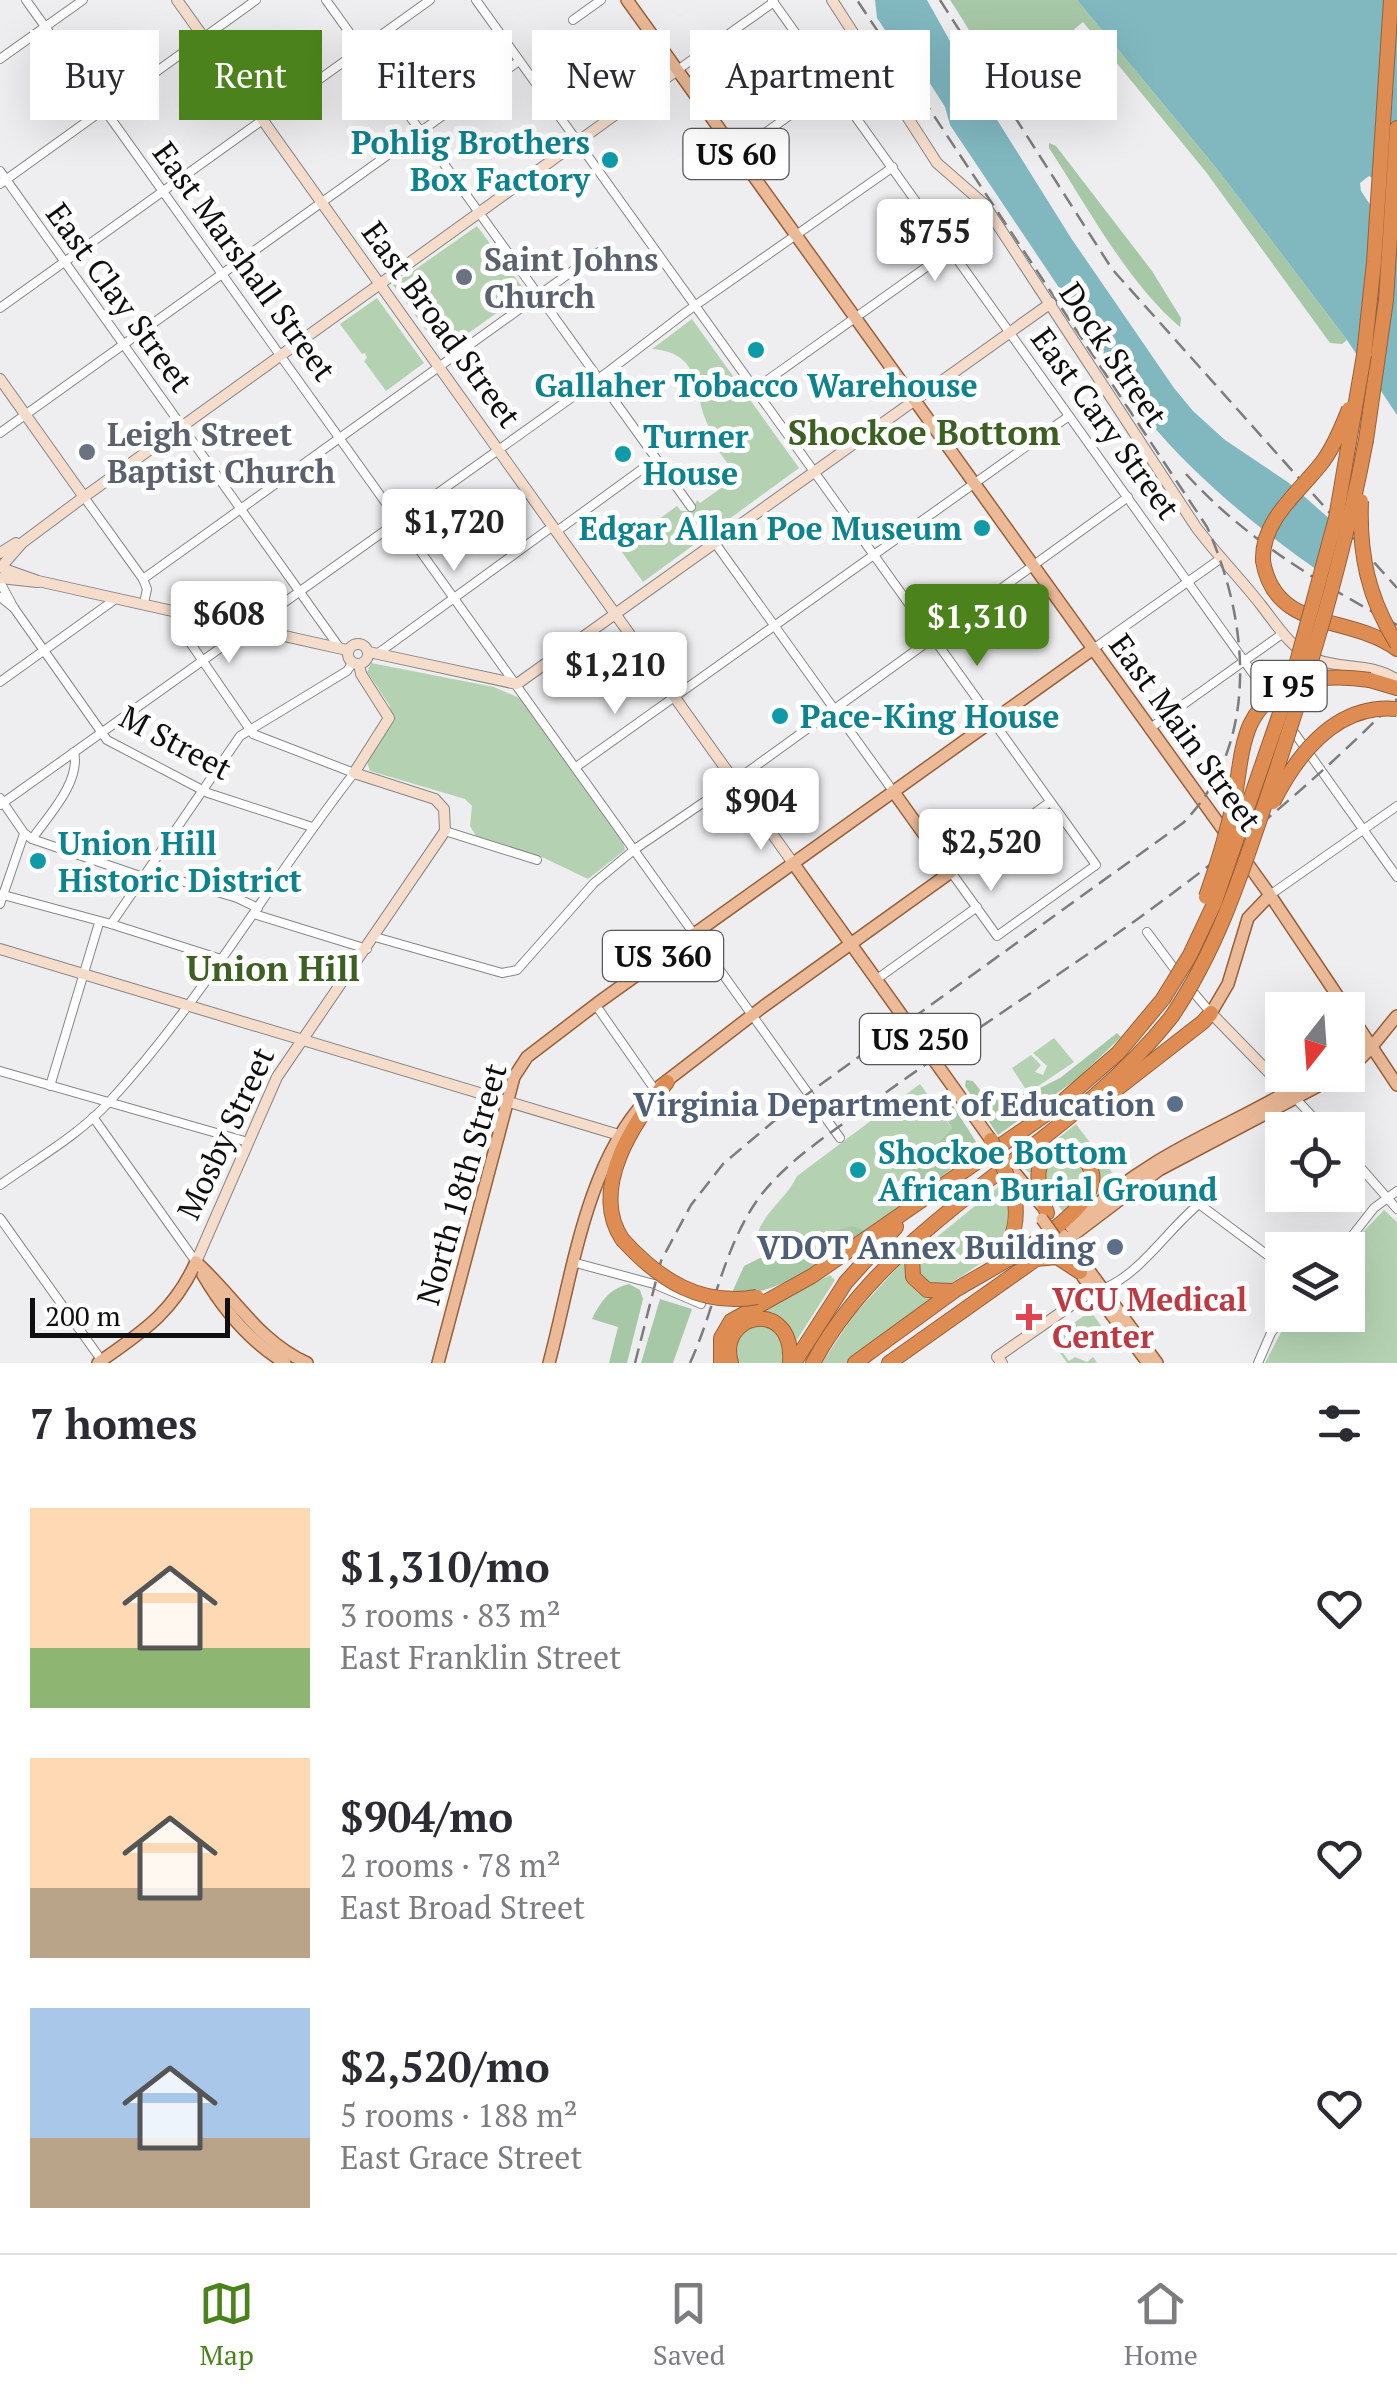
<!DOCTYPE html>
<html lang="en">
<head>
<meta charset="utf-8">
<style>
	body { margin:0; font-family:"PT Serif",serif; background:#f7f7f7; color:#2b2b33; height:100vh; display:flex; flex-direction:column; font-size:38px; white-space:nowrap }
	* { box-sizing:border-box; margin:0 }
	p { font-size:32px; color:#7c7c81 }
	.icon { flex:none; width:55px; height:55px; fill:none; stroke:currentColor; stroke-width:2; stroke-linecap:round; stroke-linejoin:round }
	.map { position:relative; height:1363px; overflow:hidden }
	.side { display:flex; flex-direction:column; background:#fff; flex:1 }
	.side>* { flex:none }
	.banner { position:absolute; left:30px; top:30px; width:1338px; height:90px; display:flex; gap:20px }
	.needle { width:65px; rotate:197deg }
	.buttons { position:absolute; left:1265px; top:992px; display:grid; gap:20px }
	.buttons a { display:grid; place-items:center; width:100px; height:100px; border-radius:0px; background:#fff; box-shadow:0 10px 40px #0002; font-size:50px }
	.scale { position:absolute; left:30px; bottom:25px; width:200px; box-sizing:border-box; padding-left:10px; border:5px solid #0f0f10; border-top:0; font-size:28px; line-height:35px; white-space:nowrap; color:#0f0f10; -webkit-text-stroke:8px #fff; paint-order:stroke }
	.price { position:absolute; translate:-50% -85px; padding:0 22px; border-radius:10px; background:#fff; color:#222; font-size:32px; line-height:65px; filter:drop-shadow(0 2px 5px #0008) }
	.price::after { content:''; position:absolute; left:50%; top:60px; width:30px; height:22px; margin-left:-15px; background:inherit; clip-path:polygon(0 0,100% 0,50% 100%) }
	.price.active { background:#4b821b; color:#fff }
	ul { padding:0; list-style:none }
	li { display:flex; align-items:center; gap:30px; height:250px; padding:0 30px }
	li span { display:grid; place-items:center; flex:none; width:280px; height:200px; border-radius:0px; color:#555 }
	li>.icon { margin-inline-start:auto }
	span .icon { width:120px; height:120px; fill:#fffc; stroke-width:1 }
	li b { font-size:42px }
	h2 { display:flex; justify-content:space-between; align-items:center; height:120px; padding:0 30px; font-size:42px }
	.chip { padding:0 35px; border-radius:0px; background:#fff; box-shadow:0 10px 40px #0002; font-size:35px; line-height:90px }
	.chip.active { background:#4b821b; color:#fff }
	.dock { display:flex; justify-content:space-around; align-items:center; height:140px; border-top:2px solid #e1e1e2; background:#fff; font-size:28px; color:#7c7c81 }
	.dock a { display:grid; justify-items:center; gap:5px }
	.dock .active { color:#4b821b }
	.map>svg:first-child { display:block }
	.green { fill:#b4d2b2 }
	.forest { fill:#a7c8a6 }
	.water { fill:#81b8c0 }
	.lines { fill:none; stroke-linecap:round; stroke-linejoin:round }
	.street-casing { stroke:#868688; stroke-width:10 }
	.secondary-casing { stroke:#868688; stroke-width:12 }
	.primary-casing { stroke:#96603b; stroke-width:14 }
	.highway-casing { stroke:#96603b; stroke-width:16 }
	.street { stroke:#fff; stroke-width:8 }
	.secondary { stroke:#f5dccb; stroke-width:10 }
	.primary { stroke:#ecba97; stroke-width:11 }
	.highway { stroke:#df8c52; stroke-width:14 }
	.rail { stroke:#7c7c7d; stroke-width:2.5; stroke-dasharray:15 8; stroke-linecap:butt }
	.primary-bridge-casing { stroke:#96603b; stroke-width:14; stroke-linecap:butt }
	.highway-bridge-casing { stroke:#96603b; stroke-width:16; stroke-linecap:butt }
	.primary-bridge { stroke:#ecba97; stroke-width:11 }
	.highway-bridge { stroke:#df8c52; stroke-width:14 }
	.culture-dot { fill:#0f9aa8; stroke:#fff; stroke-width:4 }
	.worship-dot { fill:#6b7280; stroke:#fff; stroke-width:4 }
	.service-dot { fill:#5c6f8a; stroke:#fff; stroke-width:4 }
	.health-dot { fill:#e0444e; stroke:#fff; stroke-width:4 }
	.labels { text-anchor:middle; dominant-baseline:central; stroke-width:10; stroke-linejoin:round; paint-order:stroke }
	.shield { fill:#fff; stroke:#575758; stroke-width:2.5 }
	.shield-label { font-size:30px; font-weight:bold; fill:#0f0f10 }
	.culture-label { font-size:32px; font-weight:bold; fill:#0d838f; stroke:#fff; text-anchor:start }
	.worship-label { font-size:32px; font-weight:bold; fill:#5b616d; stroke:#fff; text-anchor:start }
	.street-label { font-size:32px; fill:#0f0f10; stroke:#fff }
	.service-label { font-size:32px; font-weight:bold; fill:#4e5e75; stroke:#fff; text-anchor:end }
	.health-label { font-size:32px; font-weight:bold; fill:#be3a42; stroke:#fff; text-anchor:start }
	.neighbourhood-label { font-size:35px; font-weight:bold; fill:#3c6021; stroke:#fff }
</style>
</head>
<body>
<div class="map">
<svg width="1397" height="1363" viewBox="0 0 1397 1363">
	<rect width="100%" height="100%" fill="#eeeef0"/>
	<!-- green -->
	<g class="green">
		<path d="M477,226L526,292L442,352L393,285Z"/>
		<path d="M377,298L424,363L386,391L364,361L367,358L365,353L362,354L340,324Z"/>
		<path d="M692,319L799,468L643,582L619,548L677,506L681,511H692L697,500L700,503L731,481L737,465L728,464L707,435L712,431C690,400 708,353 652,349Z"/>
		<path d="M371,663L494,687L531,703L620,828L625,850L588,879L544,858L476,836L470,826L472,806L465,799L370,771L367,762L391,715L390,706L367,672Z"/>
		<path d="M1054,1038L1074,1062L1028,1093L1012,1068L1031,1055L1041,1065L1035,1072L1043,1075L1047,1066L1033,1053Z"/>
		<path d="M920,1084L952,1128L904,1178L901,1189L896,1193L900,1207L867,1231C836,1222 810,1242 784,1258L768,1252L758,1232C767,1209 787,1198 797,1176Z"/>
		<path d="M1076,1124L1114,1175L1113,1182L1084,1208L1097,1187L1083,1152L1036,1164L1030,1173L1022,1167Z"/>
		<path d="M1069,1158L1086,1171L1085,1191L1065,1214C1053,1198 1034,1181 1052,1162Z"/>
		<path d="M1003,1183L1012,1211L1002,1249L947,1286L929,1285L917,1274L916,1258L921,1250Z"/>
		<path d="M1384,1210L1397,1222V1363H1265L1290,1315H1348L1346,1250Z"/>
		<path d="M908,1256L906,1280L919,1294L938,1299L847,1363H822L853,1316Z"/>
		<path d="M830,1275L835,1280L795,1343L785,1322L756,1313Z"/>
		<path d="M1084,1302L1112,1341L1106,1339L1098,1345L1096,1343L1102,1339L1095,1330L1087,1335L1075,1331L1068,1337L1069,1348L1063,1353L1069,1361L1075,1357L1087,1362L1093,1357L1097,1362L1095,1363H1067L1053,1343V1337L1063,1330V1325L1068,1327L1085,1315L1080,1306Z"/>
		<path d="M759,1324L776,1328L786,1353L782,1363H736C734,1340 737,1333 759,1324Z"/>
	</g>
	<!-- forest -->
	<g class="forest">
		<path d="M950,0H1077L1217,169L1347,340L1342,344L1330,343L1206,172L1083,22L1012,81C985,63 968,26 950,0Z"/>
		<path d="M1049,143L1056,146L1152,271L1181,318L1180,327C1127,282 1087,206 1049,148Z"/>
		<path d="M1117,1033L1121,1037L1077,1079L998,1135L965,1086L966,1080L973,1081L984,1095L995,1100L1007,1101L1018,1094H1028L1060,1078Z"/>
		<path d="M943,1090L980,1148L900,1207L894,1197L901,1189L904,1178L952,1128L936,1102L939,1092Z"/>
		<path d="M852,1226L867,1231C824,1263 785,1291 730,1297L744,1266L760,1258H784L819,1235Z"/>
		<path d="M629,1284L640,1290L643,1299L627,1363H609L618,1327L592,1319C601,1301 609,1289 629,1284Z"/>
		<path d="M660,1299L692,1309L673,1363H641Z"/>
	</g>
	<!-- water -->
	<g class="water">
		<path d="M875,0H927L969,75L1071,238L1174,388L1193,411L1225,440L1289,483L1331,520L1334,571L1327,577C1261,531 1199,481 1147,419L950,125L945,107L914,58L899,51L877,18Z"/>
		<path d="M1077,0H1397V194L1369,176L1360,183L1361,191L1397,245V415L1347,340L1217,169Z"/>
	</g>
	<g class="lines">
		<defs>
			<g id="street">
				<path d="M26,0L840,1138"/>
				<path d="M326,0L691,507"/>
				<path d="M476,0L1096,865L997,936L951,872L1050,802"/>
				<path d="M772,0L1272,700"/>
				<path d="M573,20L601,0"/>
				<path d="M0,59L83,0"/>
				<path d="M676,71L774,2"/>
				<path d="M736,154L833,84"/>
				<path d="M0,171L339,647"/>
				<path d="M0,184L256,0"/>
				<path d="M0,308L430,0"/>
				<path d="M755,389L994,219"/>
				<path d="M0,433L519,61"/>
				<path d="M84,497L143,579L147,589L144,603"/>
				<path d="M557,531L656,459"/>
				<path d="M715,543L893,791"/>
				<path d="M143,579L599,252"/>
				<path d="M0,582L14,608L107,740L208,793L312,827"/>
				<path d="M0,597L14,608"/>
				<path d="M1093,649L1220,559"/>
				<path d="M377,654L553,526"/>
				<path d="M0,682L117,598"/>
				<path d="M1291,728L1397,877"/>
				<path d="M1149,729L1282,634"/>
				<path d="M576,767L1069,416"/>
				<path d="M0,798L24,833L32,839L143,877"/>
				<path d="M0,805L609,371L686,312L893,167"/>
				<path d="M445,831L537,860"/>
				<path d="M32,839C48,816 81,782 74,752"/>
				<path d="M148,871L237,898L258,908"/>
				<path d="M0,894L111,924L221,959"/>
				<path d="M1270,895L1397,806"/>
				<path d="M0,904L24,834"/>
				<path d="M254,914L367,949"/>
				<path d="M111,924L240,736L347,671L353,662"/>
				<path d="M1147,932L1179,975"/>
				<path d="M375,937L502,973L517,970L594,883L635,849L735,781L1128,497"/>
				<path d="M877,979L977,907"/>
				<path d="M1188,986L1211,1013"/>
				<path d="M595,1004L655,1090"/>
				<path d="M0,1071L248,1142"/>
				<path d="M50,1086L99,923"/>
				<path d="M1297,1100L1325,1130"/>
				<path d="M93,1117L196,1262"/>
				<path d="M1348,1153L1397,1209"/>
				<path d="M0,1185C36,1159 79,1135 109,1102C202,1001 270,881 354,773L253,734L178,625L179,611"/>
				<path d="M0,1218L102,1361"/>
				<path d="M1341,1250L1374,1208L1397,1191"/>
				<path d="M576,1263L654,1284L701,1304"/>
				<path d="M1102,1289C1139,1276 1168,1229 1199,1204L1282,1266"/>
				<path d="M1258,1363L1271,1333L1285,1315"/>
			</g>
			<g id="secondary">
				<path d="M177,0L793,863"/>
				<path d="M832,0L937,163L984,204L1196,527C1216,554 1240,578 1261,605C1276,624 1291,649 1315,659C1343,670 1371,662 1397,680"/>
				<path d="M0,379L84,497"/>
				<path d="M0,553L16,543"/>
				<path d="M2,566L22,543L77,502L676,71"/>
				<path d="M4,569L38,581L347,650"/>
				<path d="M0,578L37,582"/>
				<circle cx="358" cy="654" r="10"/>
				<path d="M369,652L517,684L1051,303"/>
				<path d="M0,949L619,1135"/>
				<path d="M1211,1013L1290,1094"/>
				<path d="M196,1262L277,1077L445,831L444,809L435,799L354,773L389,718L361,674L359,664"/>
				<path d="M1002,1363L997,1357L1083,1297L1101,1289"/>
			</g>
			<g id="primary">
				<path d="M627,0L1270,895L1347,1010"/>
				<path d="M793,863L991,1140"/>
				<path d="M1348,1011L1397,1085"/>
				<path d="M1211,1013L1228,984L1248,918L1270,895"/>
				<path d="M1348,1054L1370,1045"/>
				<path d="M1348,1069C1367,1056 1381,1034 1397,1016"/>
				<path d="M660,1086L764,1006L951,872L893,791"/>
				<path d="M1011,1168L1043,1207"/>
				<path d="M1071,1227C1098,1202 1127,1180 1158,1161C1209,1130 1265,1108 1315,1075"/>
				<path d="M1063,1235L1157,1363"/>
				<path d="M1060,1245L1159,1170L1339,1075"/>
				<path d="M196,1262C235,1297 258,1341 307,1363"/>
				<path d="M203,1275C224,1311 249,1341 285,1363"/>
				<path d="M1083,1277L1148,1363"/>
				<path d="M98,1363C142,1332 173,1313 196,1262"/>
				<path d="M438,1363L514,1077L527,1057L599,1002L1093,649"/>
				<path d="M549,1363C572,1277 585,1165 647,1099"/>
			</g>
			<g id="highway">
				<path d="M1364,355L1374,262L1391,0"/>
				<path d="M1366,440L1386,300L1397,128"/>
				<path d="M1263,561C1275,633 1350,614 1397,649"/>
				<path d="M1370,680L1397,688"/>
				<path d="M1104,1099L1203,1022L1211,1013"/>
				<path d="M622,1239C589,1188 634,1121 667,1082"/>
				<path d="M922,1241L912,1257L913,1277L927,1290L952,1291"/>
				<path d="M997,1261C1016,1239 1020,1215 1012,1187"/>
				<path d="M721,1363V1338L731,1321L812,1276L1055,1108L1118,1053L1163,999"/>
				<path d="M731,1363C716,1313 795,1296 790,1363"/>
				<path d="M794,1363L846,1282L896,1227"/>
				<path d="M813,1363C892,1216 1069,1148 1172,1016"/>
				<path d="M855,1363C888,1339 921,1315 954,1291C982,1272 1118,1209 1088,1164C1083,1155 1072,1151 1062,1152C1026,1156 1040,1192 1047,1213"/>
				<path d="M889,1363L1036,1259L1057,1257L1080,1272"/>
			</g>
		</defs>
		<!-- street casing -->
		<use href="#street" class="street-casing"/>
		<!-- secondary casing -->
		<use href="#secondary" class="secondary-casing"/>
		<!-- primary casing -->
		<use href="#primary" class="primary-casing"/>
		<!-- highway casing -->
		<use href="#highway" class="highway-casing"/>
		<!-- street -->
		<use href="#street" class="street"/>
		<!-- secondary -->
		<use href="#secondary" class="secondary"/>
		<!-- primary -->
		<use href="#primary" class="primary"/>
		<!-- highway -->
		<use href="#highway" class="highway"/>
		<!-- rail -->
		<g class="rail">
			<path d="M940,0L1112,269L1397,588"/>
			<path d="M1186,474C1246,540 1319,583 1397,625"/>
			<path d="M635,1363L661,1261L691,1205L723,1164L799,1100L1183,823C1261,744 1249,620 1207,527L857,0"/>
			<path d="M690,1363C714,1311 723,1250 756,1202C781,1166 822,1139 858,1113C925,1063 995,1018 1063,971C1184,889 1295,803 1397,699"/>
		</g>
		<defs>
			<path id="primary-bridge" d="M1042,1219L1055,1237"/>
			<g id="highway-bridge">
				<path d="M1361,501C1359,554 1368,598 1397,644"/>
				<path d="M1263,561C1261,519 1301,491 1324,460C1335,444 1342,427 1349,409"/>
				<path d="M1273,802C1298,753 1337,703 1397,709"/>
				<path d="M1206,897C1217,866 1227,833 1234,801C1239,776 1240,748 1250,725C1272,678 1325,673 1370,680"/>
				<path d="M1163,999L1190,955L1214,904L1294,673L1336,518L1364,355"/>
				<path d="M1172,1016C1220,945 1244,866 1271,786C1309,672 1344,558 1366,440"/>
				<path d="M991,1140L1012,1187"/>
				<path d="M622,1239C659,1280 701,1307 757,1297"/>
			</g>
		</defs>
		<!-- primary-bridge casing -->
		<use href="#primary-bridge" class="primary-bridge-casing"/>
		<!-- highway-bridge casing -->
		<use href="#highway-bridge" class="highway-bridge-casing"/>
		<!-- primary-bridge -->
		<use href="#primary-bridge" class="primary-bridge"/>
		<!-- highway-bridge -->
		<use href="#highway-bridge" class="highway-bridge"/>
	</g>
	<!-- markers -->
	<g class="culture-dot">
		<circle cx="610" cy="160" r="10"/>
		<circle cx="756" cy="350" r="10"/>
		<circle cx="623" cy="454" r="10"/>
		<circle cx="982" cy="528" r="10"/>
		<circle cx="780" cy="716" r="10"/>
		<circle cx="38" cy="861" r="10"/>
		<circle cx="858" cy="1170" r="10"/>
	</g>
	<g class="worship-dot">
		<circle cx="464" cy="277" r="10"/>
		<circle cx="87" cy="452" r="10"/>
	</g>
	<g class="service-dot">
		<circle cx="1175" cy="1104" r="10"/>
		<circle cx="1115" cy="1247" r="10"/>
	</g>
	<path class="health-dot" d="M1024 1302h10v10h10v10h-10v10h-10v-10h-10v-10h10z"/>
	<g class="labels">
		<!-- shield labels -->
		<g class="shield">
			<rect x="683.5" y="129" width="105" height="50" rx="8"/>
			<rect x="1251.5" y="661" width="75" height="50" rx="8"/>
			<rect x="603" y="931" width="120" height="50" rx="8"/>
			<rect x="860" y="1014" width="120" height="50" rx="8"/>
		</g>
		<g class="shield-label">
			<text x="736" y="154">US 60</text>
			<text x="1289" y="686">I 95</text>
			<text x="663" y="956">US 360</text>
			<text x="920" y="1039">US 250</text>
		</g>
		<!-- culture labels -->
		<g class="culture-label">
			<text x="590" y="142" text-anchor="end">Pohlig Brothers<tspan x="590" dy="37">Box Factory</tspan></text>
			<text x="756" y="385" text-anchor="middle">Gallaher Tobacco Warehouse</text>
			<text x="643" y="436">Turner<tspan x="643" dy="37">House</tspan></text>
			<text x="962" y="528" text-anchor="end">Edgar Allan Poe Museum</text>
			<text x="800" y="716">Pace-King House</text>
			<text x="58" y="843">Union Hill<tspan x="58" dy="37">Historic District</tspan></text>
			<text x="878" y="1152">Shockoe Bottom<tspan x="878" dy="37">African Burial Ground</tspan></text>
		</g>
		<!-- worship labels -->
		<g class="worship-label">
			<text x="484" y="259">Saint Johns<tspan x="484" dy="37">Church</tspan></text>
			<text x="107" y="434">Leigh Street<tspan x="107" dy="37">Baptist Church</tspan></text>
		</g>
		<!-- street labels -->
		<g class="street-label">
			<text transform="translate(245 261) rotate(54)">East Marshall Street</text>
			<text transform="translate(120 297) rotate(54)">East Clay Street</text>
			<text transform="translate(442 324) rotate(54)">East Broad Street</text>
			<text transform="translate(1114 354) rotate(56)">Dock Street</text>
			<text transform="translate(1106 423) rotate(54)">East Cary Street</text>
			<text transform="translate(1186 732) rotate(54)">East Main Street</text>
			<text transform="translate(176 742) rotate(28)">M Street</text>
			<text transform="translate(225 1133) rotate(-65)">Mosby Street</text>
			<text transform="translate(461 1184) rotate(-74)">North 18th Street</text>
		</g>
		<!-- service labels -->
		<g class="service-label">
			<text x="1155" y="1104">Virginia Department of Education</text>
			<text x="1095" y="1247">VDOT Annex Building</text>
		</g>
		<!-- health labels -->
		<g class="health-label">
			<text x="1052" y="1299">VCU Medical<tspan x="1052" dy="37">Center</tspan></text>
		</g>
		<!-- neighbourhood labels -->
		<g class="neighbourhood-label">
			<text x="924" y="432">Shockoe Bottom</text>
			<text x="273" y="968">Union Hill</text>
		</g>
	</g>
</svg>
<div class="buttons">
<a><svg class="needle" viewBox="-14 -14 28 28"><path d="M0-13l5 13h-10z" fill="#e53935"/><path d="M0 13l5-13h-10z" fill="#7c7c81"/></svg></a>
<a><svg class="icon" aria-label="locate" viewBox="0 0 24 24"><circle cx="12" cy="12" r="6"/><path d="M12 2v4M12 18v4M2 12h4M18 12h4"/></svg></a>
<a><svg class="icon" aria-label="layers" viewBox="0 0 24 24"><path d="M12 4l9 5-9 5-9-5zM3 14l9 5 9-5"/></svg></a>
</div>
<div class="scale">200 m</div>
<b class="price" style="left:935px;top:284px">$755</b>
<b class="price" style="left:454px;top:574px">$1,720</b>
<b class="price" style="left:229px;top:666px">$608</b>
<b class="price active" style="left:977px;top:669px">$1,310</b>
<b class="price" style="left:615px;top:717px">$1,210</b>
<b class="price" style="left:761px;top:853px">$904</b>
<b class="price" style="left:991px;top:894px">$2,520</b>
<div class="banner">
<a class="chip">Buy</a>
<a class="chip active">Rent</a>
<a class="chip">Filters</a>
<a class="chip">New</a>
<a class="chip">Apartment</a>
<a class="chip">House</a>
</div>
</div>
<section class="side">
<h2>7 homes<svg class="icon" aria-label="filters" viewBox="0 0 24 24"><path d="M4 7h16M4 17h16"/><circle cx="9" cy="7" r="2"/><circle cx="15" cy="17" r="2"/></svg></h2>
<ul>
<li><span style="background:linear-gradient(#ffd9b3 70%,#8fb573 0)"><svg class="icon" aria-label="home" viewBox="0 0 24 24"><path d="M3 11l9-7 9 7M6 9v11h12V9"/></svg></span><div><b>$1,310/mo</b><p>3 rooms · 83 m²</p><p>East Franklin Street</p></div><svg class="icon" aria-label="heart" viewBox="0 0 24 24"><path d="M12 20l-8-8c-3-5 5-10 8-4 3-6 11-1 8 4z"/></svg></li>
<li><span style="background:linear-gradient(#ffd9b3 65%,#b9a48a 0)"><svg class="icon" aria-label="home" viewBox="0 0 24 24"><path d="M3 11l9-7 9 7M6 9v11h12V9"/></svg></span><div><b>$904/mo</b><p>2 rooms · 78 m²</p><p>East Broad Street</p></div><svg class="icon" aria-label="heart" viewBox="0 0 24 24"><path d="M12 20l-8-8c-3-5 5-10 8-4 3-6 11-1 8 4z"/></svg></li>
<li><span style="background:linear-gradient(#a9c7e8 65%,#b9a48a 0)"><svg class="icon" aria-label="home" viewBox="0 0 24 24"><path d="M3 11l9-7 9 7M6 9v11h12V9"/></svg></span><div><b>$2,520/mo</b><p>5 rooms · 188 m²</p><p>East Grace Street</p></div><svg class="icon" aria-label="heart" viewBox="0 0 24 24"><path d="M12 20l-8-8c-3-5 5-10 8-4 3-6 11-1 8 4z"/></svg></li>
</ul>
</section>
<nav class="dock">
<a class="active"><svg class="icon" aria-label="map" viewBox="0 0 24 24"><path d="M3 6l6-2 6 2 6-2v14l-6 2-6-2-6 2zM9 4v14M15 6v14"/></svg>Map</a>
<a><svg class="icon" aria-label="saved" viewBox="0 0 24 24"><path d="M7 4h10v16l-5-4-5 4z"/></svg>Saved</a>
<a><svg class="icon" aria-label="home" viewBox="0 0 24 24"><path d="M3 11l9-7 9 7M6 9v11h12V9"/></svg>Home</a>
</nav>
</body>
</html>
